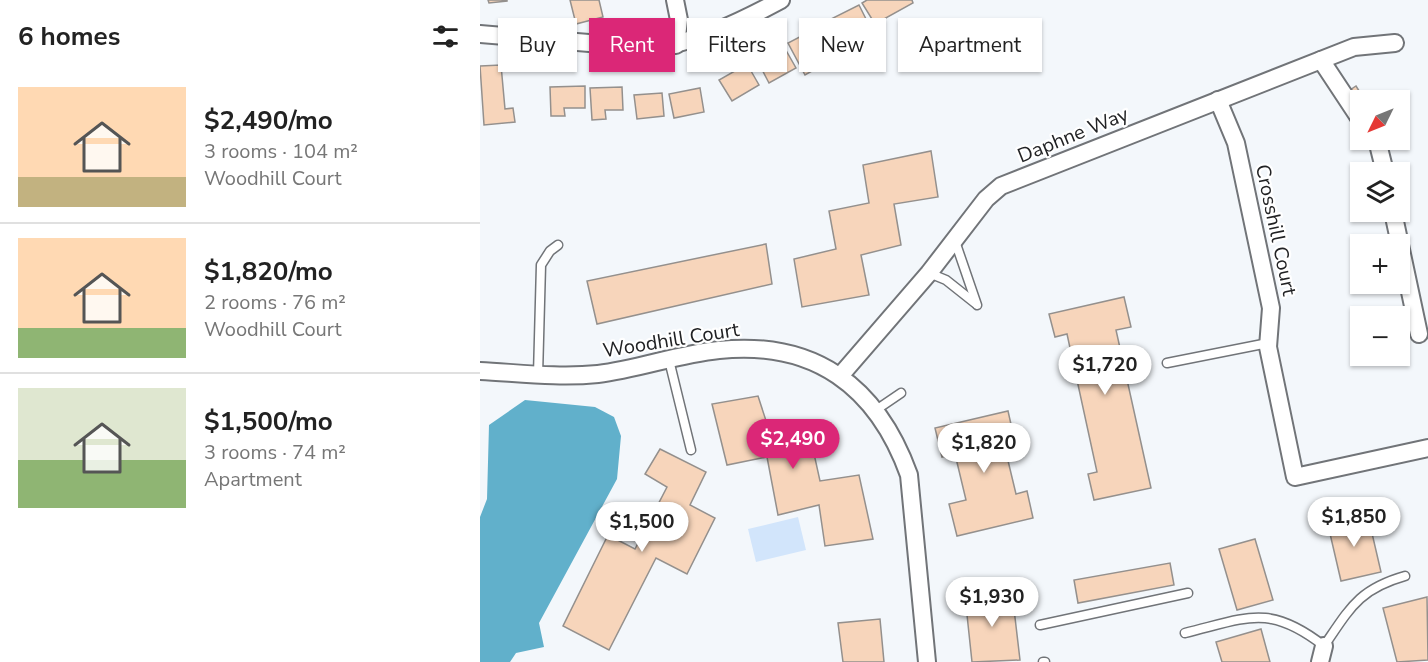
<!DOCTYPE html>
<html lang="en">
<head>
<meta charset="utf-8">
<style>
	body { margin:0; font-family:"Nunito Sans",sans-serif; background:#f2f2f2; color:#222; height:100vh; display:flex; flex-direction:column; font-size:22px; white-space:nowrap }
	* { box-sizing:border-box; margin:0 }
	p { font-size:20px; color:#767676 }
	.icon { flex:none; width:33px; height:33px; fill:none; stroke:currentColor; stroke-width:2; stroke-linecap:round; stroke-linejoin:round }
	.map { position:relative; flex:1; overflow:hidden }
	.side { display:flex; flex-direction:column; background:#fff; width:480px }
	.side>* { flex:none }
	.hud { position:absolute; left:18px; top:18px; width:570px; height:54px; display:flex; gap:12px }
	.needle { width:39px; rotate:227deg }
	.controls { position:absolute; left:870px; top:90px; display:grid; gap:12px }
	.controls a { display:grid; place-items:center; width:60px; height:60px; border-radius:0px; background:#fff; box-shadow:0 2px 4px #0004; font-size:30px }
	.price { position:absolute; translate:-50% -51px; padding:0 14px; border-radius:21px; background:#fff; color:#222; font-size:20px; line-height:39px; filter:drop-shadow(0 2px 3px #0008) }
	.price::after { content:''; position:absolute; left:50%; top:36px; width:18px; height:14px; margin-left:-9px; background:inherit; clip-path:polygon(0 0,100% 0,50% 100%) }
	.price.active { background:#db2777; color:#fff }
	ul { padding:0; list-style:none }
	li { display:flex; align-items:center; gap:18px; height:150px; padding:0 18px }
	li+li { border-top:2px solid #e0e0e0 }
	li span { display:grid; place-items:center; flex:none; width:168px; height:120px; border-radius:0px; color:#555 }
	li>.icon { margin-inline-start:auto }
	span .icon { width:72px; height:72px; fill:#fffc; stroke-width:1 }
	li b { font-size:26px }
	h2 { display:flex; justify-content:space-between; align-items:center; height:72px; padding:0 18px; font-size:26px }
	.chip { padding:0 21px; border-radius:0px; background:#fff; box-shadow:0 2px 4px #0004; font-size:21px; line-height:54px }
	.chip.active { background:#db2777; color:#fff }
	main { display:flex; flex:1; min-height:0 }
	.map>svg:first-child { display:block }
	.green { fill:#d2e5fb }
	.water { fill:#61b0cb }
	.building { fill:#f7d5bb; stroke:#94908d; stroke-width:1.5 }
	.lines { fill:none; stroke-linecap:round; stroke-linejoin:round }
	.lane-casing { stroke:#717478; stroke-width:11 }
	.street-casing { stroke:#717478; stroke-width:20 }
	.lane { stroke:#fff; stroke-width:8 }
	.street { stroke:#fff; stroke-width:16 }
	.labels { text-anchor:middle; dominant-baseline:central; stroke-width:4.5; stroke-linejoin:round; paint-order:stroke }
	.street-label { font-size:20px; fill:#212224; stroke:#fff }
</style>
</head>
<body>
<main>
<section class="side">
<h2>6 homes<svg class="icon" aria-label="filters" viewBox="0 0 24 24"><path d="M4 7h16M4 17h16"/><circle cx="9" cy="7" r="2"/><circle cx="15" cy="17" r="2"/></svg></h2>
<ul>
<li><span style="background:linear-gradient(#ffd9b3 75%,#c2b280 0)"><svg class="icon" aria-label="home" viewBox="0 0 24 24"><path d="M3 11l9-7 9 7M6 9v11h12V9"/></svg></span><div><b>$2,490/mo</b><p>3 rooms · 104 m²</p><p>Woodhill Court</p></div></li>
<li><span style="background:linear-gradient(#ffd9b3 75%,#8fb573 0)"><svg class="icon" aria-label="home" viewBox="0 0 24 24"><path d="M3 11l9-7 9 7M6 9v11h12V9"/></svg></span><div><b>$1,820/mo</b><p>2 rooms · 76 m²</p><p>Woodhill Court</p></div></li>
<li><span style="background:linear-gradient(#dfe7d0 60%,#8fb573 0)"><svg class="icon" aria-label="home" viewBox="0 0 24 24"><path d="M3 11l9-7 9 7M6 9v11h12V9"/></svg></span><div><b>$1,500/mo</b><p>3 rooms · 74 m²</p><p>Apartment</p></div></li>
</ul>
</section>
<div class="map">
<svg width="948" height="662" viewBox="0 0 948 662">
	<rect width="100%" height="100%" fill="#f3f7fb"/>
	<!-- green -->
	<path class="green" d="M318,517L326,550L276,562L268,529Z"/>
	<!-- water -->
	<path class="water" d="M45,400L115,407L134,417L141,436L137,479L59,623L64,647L36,653L30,662H0V517L7,499L9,425Z"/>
	<!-- building -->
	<g class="building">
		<path d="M8,0H27V1L9,3Z"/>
		<path d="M90,0H119L123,17L96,24Z"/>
		<path d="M387,0H432L433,3L395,24L382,3Z"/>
		<path d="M379,5L394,35L372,47L363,31L352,37L345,22Z"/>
		<path d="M331,31L348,62L325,75L308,43Z"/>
		<path d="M303,45L316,68L289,83L277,60Z"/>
		<path d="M267,64L279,85L252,101L239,80Z"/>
		<path d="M21,65L25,109L33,108L35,122L4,125L0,66Z"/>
		<path d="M105,86V108H84L85,116H71L70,87Z"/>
		<path d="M876,86L881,94L872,99L867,92Z"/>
		<path d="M142,87L143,110H125L126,119L112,120L110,88Z"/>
		<path d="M220,88L224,112L194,118L189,94Z"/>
		<path d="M182,93L184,116L157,119L154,95Z"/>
		<path d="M882,95L885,100H880V108L872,101Z"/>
		<path d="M451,151L458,197L414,204L421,245L381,255L389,295L322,307L314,259L356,249L349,211L389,203L383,165Z"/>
		<path d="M286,244L292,284L117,324L107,281Z"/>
		<path d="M644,297L651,327L636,330L671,488L614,500L608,474L617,472L587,334L575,337L569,314Z"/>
		<path d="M278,396L289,430L327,422L340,481L379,475L393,539L345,546L339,505L298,515L287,457L247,465L232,404Z"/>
		<path d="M528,411L535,442L524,444L536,494L547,491L553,518L477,536L469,504L486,500L475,454L462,457L455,428Z"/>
		<path d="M180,449L226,472L210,505L235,518L207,574L176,558L129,650L83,626L128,535L155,549L187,487L165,474Z"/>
		<path d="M888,516L901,572L861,581L848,525Z"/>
		<path d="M775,539L793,600L757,610L739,549Z"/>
		<path d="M690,563L694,585L598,603L594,580Z"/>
		<path d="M532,592L540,660L492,662L485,596Z"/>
		<path d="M947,597L948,660L917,662L903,608Z"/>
		<path d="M400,619L404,662H363L358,623Z"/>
		<path d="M781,629L790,662H742L736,642Z"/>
	</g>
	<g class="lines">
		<defs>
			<g id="lane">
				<path d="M475,241L497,305"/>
				<path d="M449,273L466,280L495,303"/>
				<path d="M189,360L211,450"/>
				<path d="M687,363L788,343"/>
				<path d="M58,375L61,265L70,251L78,245"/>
				<path d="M396,410L421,393"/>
				<path d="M560,625L708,593"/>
				<path d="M705,633C767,618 789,603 844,646C870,608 879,589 925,576"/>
				<path d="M563,662H565"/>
			</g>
			<g id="street">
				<path d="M195,0L199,20L196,45"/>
				<path d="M0,34L169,48C217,43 258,23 301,0"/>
				<path d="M841,60L880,119"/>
				<path d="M738,100L756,143L791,308L788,347L815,477L948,448"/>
				<path d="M897,140L905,172"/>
				<path d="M913,212L939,334"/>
				<path d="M0,371C39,373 79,378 118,374C159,369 198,354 239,350C334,340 397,386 429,475L447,662"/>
				<path d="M360,376L449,273L506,199L521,186L874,47L915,43"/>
				<path d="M840,662L844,646"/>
			</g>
		</defs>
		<!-- lane casing -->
		<use href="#lane" class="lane-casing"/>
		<!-- street casing -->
		<use href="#street" class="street-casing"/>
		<!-- lane -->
		<use href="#lane" class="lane"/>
		<!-- street -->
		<use href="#street" class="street"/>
	</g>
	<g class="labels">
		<!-- street labels -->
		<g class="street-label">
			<text transform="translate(593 135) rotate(-22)">Daphne Way</text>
			<text transform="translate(796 230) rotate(78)">Crosshill Court</text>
			<text transform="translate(191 340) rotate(-9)">Woodhill Court</text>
		</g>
	</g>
</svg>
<div class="controls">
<a><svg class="needle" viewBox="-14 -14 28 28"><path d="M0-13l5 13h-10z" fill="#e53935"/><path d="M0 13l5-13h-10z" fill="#767676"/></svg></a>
<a><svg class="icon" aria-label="layers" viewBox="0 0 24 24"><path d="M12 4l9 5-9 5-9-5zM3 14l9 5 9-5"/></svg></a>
<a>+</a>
<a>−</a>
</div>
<b class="price" style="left:625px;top:396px">$1,720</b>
<b class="price active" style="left:313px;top:470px">$2,490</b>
<b class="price" style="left:504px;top:474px">$1,820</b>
<b class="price" style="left:874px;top:548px">$1,850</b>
<b class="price" style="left:162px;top:553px">$1,500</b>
<b class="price" style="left:512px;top:628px">$1,930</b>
<div class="hud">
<a class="chip">Buy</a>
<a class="chip active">Rent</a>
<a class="chip">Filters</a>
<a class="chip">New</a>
<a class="chip">Apartment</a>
</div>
</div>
</main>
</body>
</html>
